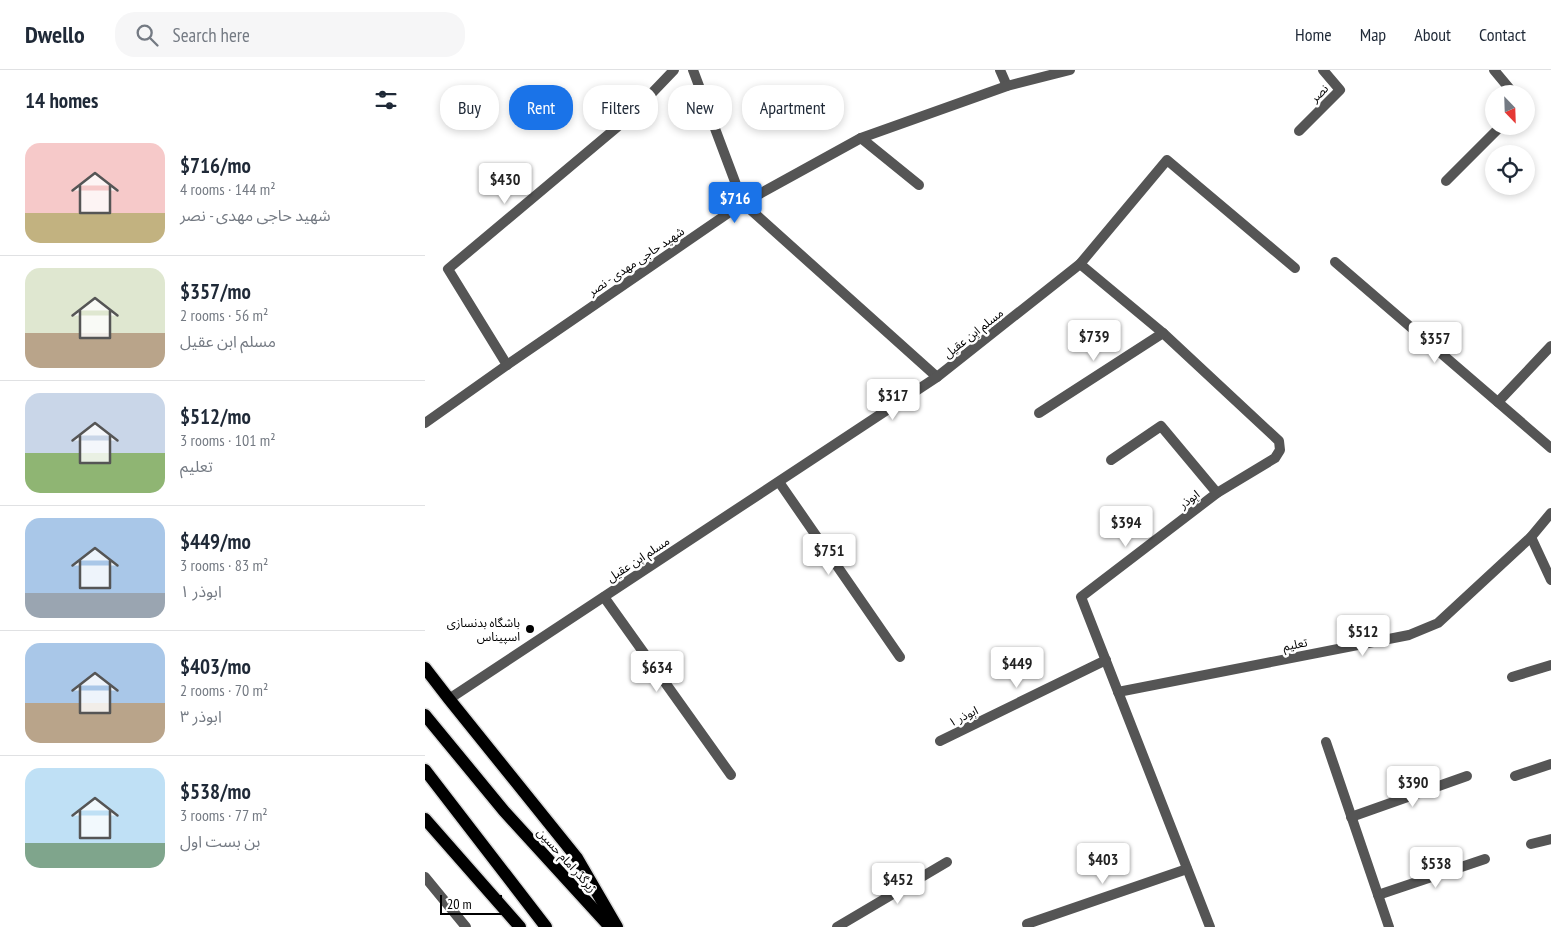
<!DOCTYPE html>
<html lang="en">
<head>
<meta charset="utf-8">
<style>
	body { margin:0; font-family:"PT Sans Narrow","Noto Sans Arabic",sans-serif; background:#f6f6f7; color:#1f2937; height:100vh; display:flex; flex-direction:column; font-size:19px; white-space:nowrap }
	* { box-sizing:border-box; margin:0 }
	p { font-size:16px; color:#747a83 }
	.icon { flex:none; width:28px; height:28px; fill:none; stroke:currentColor; stroke-width:2; stroke-linecap:round; stroke-linejoin:round }
	.map { position:relative; flex:1; overflow:hidden }
	.drawer { display:flex; flex-direction:column; background:#fff; width:425px }
	.drawer>* { flex:none }
	.banner { position:absolute; left:15px; top:15px; width:475px; height:45px; display:flex; gap:10px }
	.needle { width:32px; rotate:157deg }
	.buttons { position:absolute; left:1060px; top:15px; display:grid; gap:10px }
	.buttons a { display:grid; place-items:center; width:50px; height:50px; border-radius:50%; background:#fff; box-shadow:0 2px 8px #0003; font-size:25px }
	.scale { position:absolute; left:15px; bottom:12px; width:62px; box-sizing:border-box; padding-left:5px; border:2px solid #000; border-top:0; font-size:14px; line-height:18px; white-space:nowrap; color:#000; -webkit-text-stroke:4px #fff; paint-order:stroke }
	.price { position:absolute; translate:-50% -42px; padding:0 11px; border-radius:5px; background:#fff; color:#222; font-size:16px; line-height:32px; filter:drop-shadow(0 1px 2px #0008) }
	.price::after { content:''; position:absolute; left:50%; top:30px; width:15px; height:11px; margin-left:-8px; background:inherit; clip-path:polygon(0 0,100% 0,50% 100%) }
	.price.current { background:#1a73e8; color:#fff }
	ul { padding:0; list-style:none }
	li { display:flex; align-items:center; gap:15px; height:125px; padding:0 25px }
	li+li { border-top:1px solid #e0e1e3 }
	li span { display:grid; place-items:center; flex:none; width:140px; height:100px; border-radius:15px; color:#555 }
	li>.icon { margin-inline-start:auto }
	span .icon { width:60px; height:60px; fill:#fffc; stroke-width:1 }
	li b { font-size:21px }
	h2 { display:flex; justify-content:space-between; align-items:center; height:60px; padding:0 25px; font-size:21px }
	.tag { padding:0 18px; border-radius:20px; background:#fff; box-shadow:0 2px 8px #0003; font-size:18px; line-height:45px }
	.tag.current { background:#1a73e8; color:#fff }
	header { display:flex; align-items:center; gap:30px; box-sizing:border-box; height:70px; padding:0 25px; background:#fff; border-bottom:1px solid #e0e1e3 }
	header strong { font-size:24px }
	nav { display:flex; gap:28px; margin-inline-start:auto; font-size:18px }
	.search { width:350px; height:45px; background:#f6f6f7; display:flex; align-items:center; gap:12px; box-sizing:border-box; padding:0 18px; border-radius:20px; color:#747a83; font-size:19px }
	main { display:flex; flex:1; min-height:0 }
	.map>svg:first-child { display:block }
	.lines { fill:none; stroke-linecap:round; stroke-linejoin:round }
	.primary-casing { stroke:#dbdbdb; stroke-width:15 }
	.minor { stroke:#555; stroke-width:10 }
	.primary { stroke:#000; stroke-width:12 }
	.poi-dot { fill:#000; stroke:#fff; stroke-width:2 }
	.labels { text-anchor:middle; dominant-baseline:central; stroke-width:5; stroke-linejoin:round; paint-order:stroke }
	.street-label { font-size:12px; fill:#000; stroke:#fff }
	.poi-label { font-size:12px; fill:#000; stroke:#fff; text-anchor:end }
</style>
</head>
<body>
<header>
<strong>Dwello</strong>
<div class="search"><svg class="icon" aria-label="search" viewBox="0 0 24 24"><circle cx="10" cy="10" r="6"/><path d="M15 15l6 6"/></svg>Search here</div>
<nav><a>Home</a><a>Map</a><a>About</a><a>Contact</a></nav>
</header>
<main>
<section class="drawer">
<h2>14 homes<svg class="icon" aria-label="filters" viewBox="0 0 24 24"><path d="M4 7h16M4 17h16"/><circle cx="9" cy="7" r="2"/><circle cx="15" cy="17" r="2"/></svg></h2>
<ul>
<li><span style="background:linear-gradient(#f6c9c9 70%,#c2b280 0)"><svg class="icon" aria-label="home" viewBox="0 0 24 24"><path d="M3 11l9-7 9 7M6 9v11h12V9"/></svg></span><div><b>$716/mo</b><p>4 rooms · 144 m²</p><p>شهید حاجی مهدی - نصر</p></div></li>
<li><span style="background:linear-gradient(#dfe7d0 65%,#b9a48a 0)"><svg class="icon" aria-label="home" viewBox="0 0 24 24"><path d="M3 11l9-7 9 7M6 9v11h12V9"/></svg></span><div><b>$357/mo</b><p>2 rooms · 56 m²</p><p>مسلم ابن عقیل</p></div></li>
<li><span style="background:linear-gradient(#c9d6e8 60%,#8fb573 0)"><svg class="icon" aria-label="home" viewBox="0 0 24 24"><path d="M3 11l9-7 9 7M6 9v11h12V9"/></svg></span><div><b>$512/mo</b><p>3 rooms · 101 m²</p><p>تعلیم</p></div></li>
<li><span style="background:linear-gradient(#a9c7e8 75%,#9aa5b1 0)"><svg class="icon" aria-label="home" viewBox="0 0 24 24"><path d="M3 11l9-7 9 7M6 9v11h12V9"/></svg></span><div><b>$449/mo</b><p>3 rooms · 83 m²</p><p>ابوذر ۱</p></div></li>
<li><span style="background:linear-gradient(#a9c7e8 60%,#b9a48a 0)"><svg class="icon" aria-label="home" viewBox="0 0 24 24"><path d="M3 11l9-7 9 7M6 9v11h12V9"/></svg></span><div><b>$403/mo</b><p>2 rooms · 70 m²</p><p>ابوذر ۳</p></div></li>
<li><span style="background:linear-gradient(#bfe0f5 75%,#7fa58c 0)"><svg class="icon" aria-label="home" viewBox="0 0 24 24"><path d="M3 11l9-7 9 7M6 9v11h12V9"/></svg></span><div><b>$538/mo</b><p>3 rooms · 77 m²</p><p>بن بست اول</p></div></li>
</ul>
</section>
<div class="map">
<svg width="1126" height="857" viewBox="0 0 1126 857">
	<rect width="100%" height="100%" fill="#fff"/>
	<g class="lines">
		<defs>
			<g id="primary">
				<path d="M0,598L24,629L152,788L192,857"/>
				<path d="M0,645L79,741L185,857"/>
				<path d="M0,700L121,857"/>
				<path d="M0,749L95,857"/>
			</g>
		</defs>
		<!-- primary casing -->
		<use href="#primary" class="primary-casing"/>
		<!-- minor -->
		<g class="minor">
			<path d="M268,0L318,133L512,307"/>
			<path d="M575,0L582,16"/>
			<path d="M1069,0L1089,24"/>
			<path d="M874,61L915,20L898,0"/>
			<path d="M436,68L494,115"/>
			<path d="M1021,111L1076,56"/>
			<path d="M910,192L1126,378"/>
			<path d="M655,194L738,263L854,371L855,380L850,388L792,423L656,527L785,857"/>
			<path d="M82,295L23,199L203,48L249,0"/>
			<path d="M1073,332L1126,276"/>
			<path d="M614,343L738,263"/>
			<path d="M0,353L82,295L318,133L436,68L582,16L645,0"/>
			<path d="M686,390L736,356L792,423"/>
			<path d="M354,412L475,587"/>
			<path d="M1106,467L1126,510"/>
			<path d="M179,527L306,705"/>
			<path d="M1087,607L1126,595"/>
			<path d="M693,622L984,565L1013,553L1106,467L1126,443"/>
			<path d="M24,629L512,307L655,194L742,90L870,198"/>
			<path d="M515,671L681,590"/>
			<path d="M901,672L964,857"/>
			<path d="M1090,706L1126,694"/>
			<path d="M926,747L1042,706"/>
			<path d="M1106,774L1126,769"/>
			<path d="M0,807L41,857"/>
			<path d="M953,825L1060,789"/>
			<path d="M602,854L762,799"/>
			<path d="M412,857L522,792"/>
		</g>
		<!-- primary -->
		<use href="#primary" class="primary"/>
	</g>
	<!-- markers -->
	<circle class="poi-dot" cx="105" cy="559" r="5"/>
	<g class="labels">
		<!-- street labels -->
		<g class="street-label">
			<text transform="translate(894 23) rotate(-45)">نصر</text>
			<text transform="translate(211 191) rotate(-34)">شهید حاجی مهدی - نصر</text>
			<text transform="translate(548 263) rotate(-38)">مسلم ابن عقیل</text>
			<text transform="translate(764 429) rotate(-37)">ابوذر</text>
			<text transform="translate(213 489) rotate(-33)">مسلم ابن عقیل</text>
			<text transform="translate(870 574) rotate(-11)">تعلیم</text>
			<text transform="translate(538 646) rotate(-26)">ابوذر ۱</text>
			<text transform="translate(142 790) rotate(48)">زیرگذر امام حسین</text>
		</g>
		<!-- poi labels -->
		<g class="poi-label">
			<text x="95" y="552">باشگاه بدنسازی<tspan x="95" dy="14">اسپیناس</tspan></text>
		</g>
	</g>
</svg>
<div class="buttons">
<a><svg class="needle" viewBox="-14 -14 28 28"><path d="M0-13l5 13h-10z" fill="#e53935"/><path d="M0 13l5-13h-10z" fill="#747a83"/></svg></a>
<a><svg class="icon" aria-label="locate" viewBox="0 0 24 24"><circle cx="12" cy="12" r="6"/><path d="M12 2v4M12 18v4M2 12h4M18 12h4"/></svg></a>
</div>
<div class="scale">20 m</div>
<b class="price" style="left:80px;top:135px">$430</b>
<b class="price current" style="left:310px;top:154px">$716</b>
<b class="price" style="left:669px;top:292px">$739</b>
<b class="price" style="left:1010px;top:294px">$357</b>
<b class="price" style="left:468px;top:351px">$317</b>
<b class="price" style="left:701px;top:478px">$394</b>
<b class="price" style="left:404px;top:506px">$751</b>
<b class="price" style="left:938px;top:587px">$512</b>
<b class="price" style="left:592px;top:619px">$449</b>
<b class="price" style="left:232px;top:623px">$634</b>
<b class="price" style="left:988px;top:738px">$390</b>
<b class="price" style="left:678px;top:815px">$403</b>
<b class="price" style="left:1011px;top:819px">$538</b>
<b class="price" style="left:473px;top:835px">$452</b>
<div class="banner">
<a class="tag">Buy</a>
<a class="tag current">Rent</a>
<a class="tag">Filters</a>
<a class="tag">New</a>
<a class="tag">Apartment</a>
</div>
</div>
</main>
</body>
</html>
